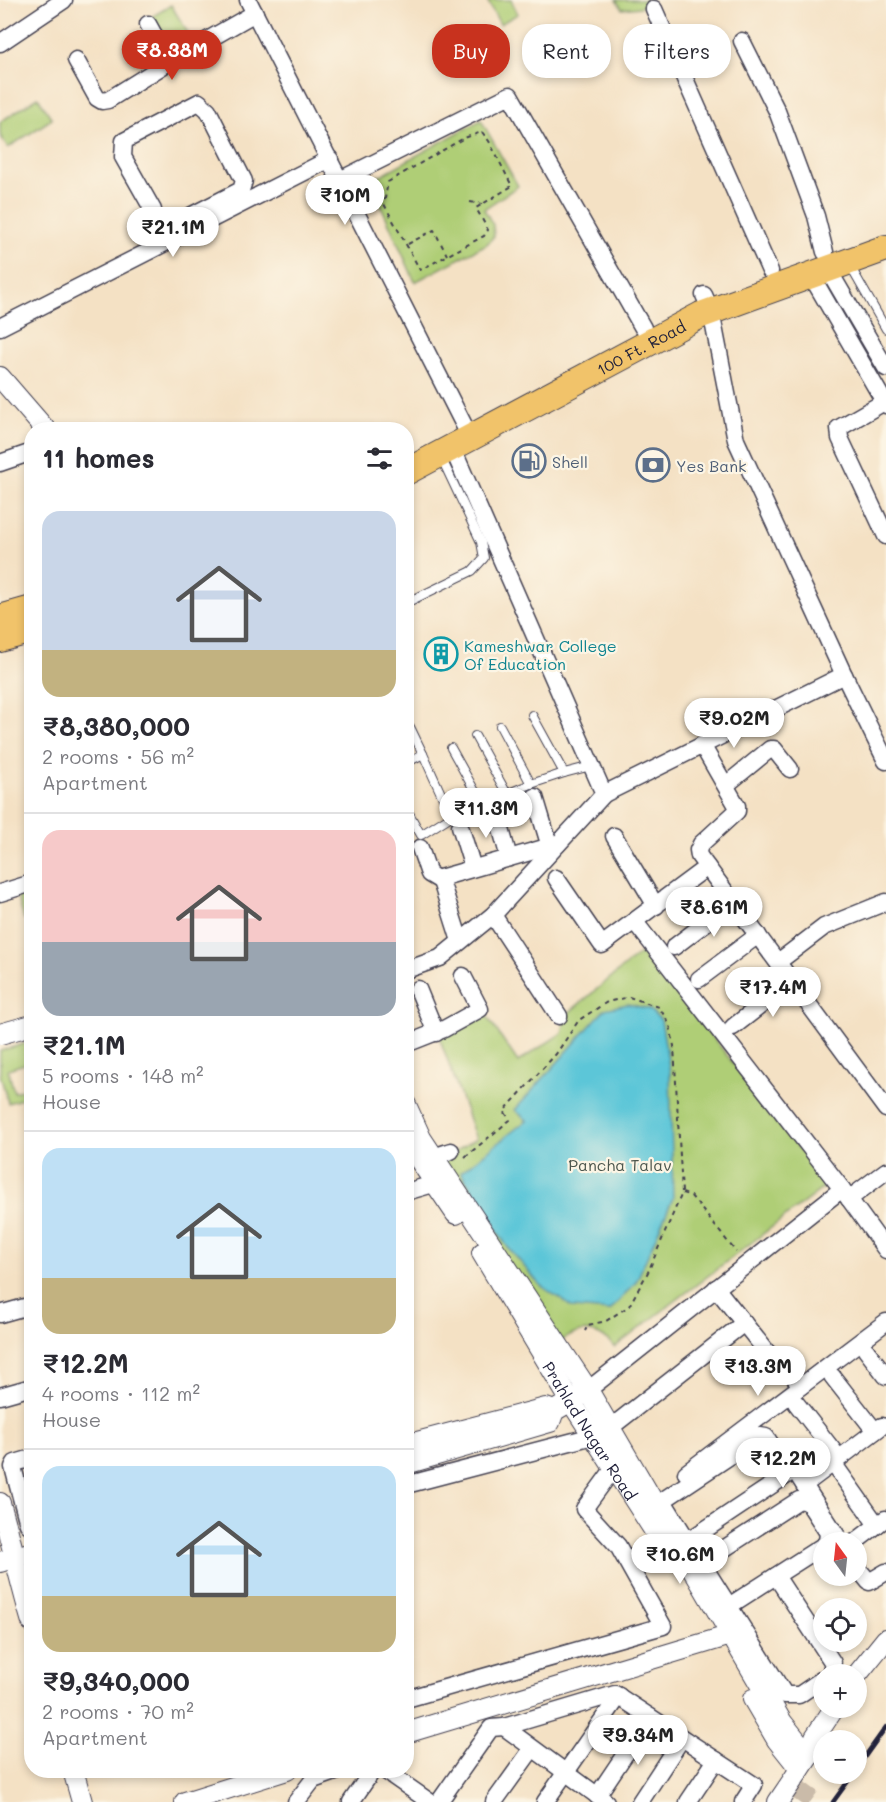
<!DOCTYPE html>
<html lang="en">
<head>
<meta charset="utf-8">
<style>
	body { margin:0; font-family:Mali,sans-serif; background:#f2f2f3; color:#2b2b33; height:100vh; display:flex; flex-direction:column; font-size:22px; white-space:nowrap }
	* { box-sizing:border-box; margin:0 }
	p { font-size:20px; color:#7c7c81 }
	.icon { flex:none; width:33px; height:33px; fill:none; stroke:currentColor; stroke-width:2; stroke-linecap:round; stroke-linejoin:round }
	.map { position:relative; flex:1; overflow:hidden }
	.details { position:absolute; left:24px; top:422px; width:390px; height:1356px; display:flex; flex-direction:column; background:#fff; border-radius:24px; box-shadow:0 3px 9px #0003 }
	.details>* { flex:none }
	.guide { position:absolute; left:432px; top:24px; width:363px; height:54px; display:flex; gap:12px }
	.needle { width:39px; rotate:345deg }
	.buttons { position:absolute; left:813px; top:1532px; display:grid; gap:12px }
	.buttons a { display:grid; place-items:center; width:54px; height:54px; border-radius:50%; background:#fff; box-shadow:0 3px 9px #0003; font-size:30px }
	.price { position:absolute; translate:-50% -51px; padding:0 14px; border-radius:21px; background:#fff; color:#222; font-size:20px; line-height:39px; filter:drop-shadow(0 2px 3px #0008) }
	.price::after { content:''; position:absolute; left:50%; top:36px; width:18px; height:14px; margin-left:-9px; background:inherit; clip-path:polygon(0 0,100% 0,50% 100%) }
	.price.selected { background:#c8321e; color:#fff }
	ul { padding:0; list-style:none }
	li { display:grid; align-content:center; gap:12px; height:318px; padding:0 18px }
	li+li { border-top:2px solid #e1e1e2 }
	li span { display:grid; place-items:center; height:186px; border-radius:18px; color:#555 }
	li>.icon { margin-inline-start:auto }
	span .icon { width:108px; height:108px; fill:#fffc; stroke-width:1 }
	li b { font-size:26px }
	h2 { display:flex; justify-content:space-between; align-items:center; height:72px; padding:0 18px; font-size:26px }
	.pill { padding:0 21px; border-radius:24px; background:#fff; box-shadow:0 3px 9px #0003; font-size:21px; line-height:54px }
	.pill.selected { background:#c8321e; color:#fff }
	.map>svg:first-child { display:block }
	.green { fill:#afce76; stroke:#687858; stroke-width:1.5 }
	.water { fill:#5cc6d8; stroke:#3f748a; stroke-width:1.5 }
	.lines { fill:none; stroke-linecap:round; stroke-linejoin:round }
	.tertiary-tunnel { stroke:#cabba9; stroke-width:20; stroke-dasharray:20 10; stroke-linecap:butt }
	.service-casing { stroke:#423f50; stroke-width:10 }
	.minor-casing { stroke:#423f50; stroke-width:19 }
	.tertiary-casing { stroke:#423f50; stroke-width:22 }
	.primary-casing { stroke:#423f50; stroke-width:28 }
	.path { stroke:#423f50; stroke-width:2; stroke-dasharray:4.5 4.5; stroke-linecap:butt }
	.service { stroke:#fff; stroke-width:8 }
	.minor { stroke:#fff; stroke-width:16 }
	.tertiary { stroke:#fff; stroke-width:20 }
	.primary { stroke:#f1c36a; stroke-width:26 }
	.rail { stroke:#22223b; stroke-width:4.5 }
	.labels { text-anchor:middle; dominant-baseline:central; stroke-width:4.5; stroke-linejoin:round; paint-order:stroke }
	.street-label { font-size:16px; fill:#22223b; stroke:#fcf5e5 }
	.service-label { font-size:16px; fill:#4e5e75; stroke:#fcf5e5; text-anchor:start }
	.culture-label { font-size:16px; fill:#0d838f; stroke:#fcf5e5; text-anchor:start }
	.park-label { font-size:16px; fill:#4c564d; stroke:#fcf5e5 }
</style>
</head>
<body>
<div class="map">
<svg width="886" height="1802" viewBox="0 0 886 1802">
	<rect width="100%" height="100%" fill="#fcf5e5"/>
	<filter id="ink" filterUnits="userSpaceOnUse"><feTurbulence type="fractalNoise" baseFrequency=".0167" numOctaves="2"/><feDisplacementMap in="SourceGraphic" scale="12" xChannelSelector="R" yChannelSelector="G"/><feConvolveMatrix kernelMatrix="1 2 1 2 8 2 1 2 1" color-interpolation-filters="sRGB"/></filter>
	<filter id="wash" filterUnits="userSpaceOnUse"><feTurbulence type="fractalNoise" baseFrequency=".008" numOctaves="4" result="noise"/><feDisplacementMap in="SourceGraphic" scale="24" xChannelSelector="R" yChannelSelector="G"/><feGaussianBlur stdDeviation="1.35" result="paint"/><feColorMatrix in="noise" values="0 0 0 0 0 0 0 0 0 0 0 0 0 0 0 0 0 1.4 0 .05"/><feComposite in="paint" operator="in"/></filter>
	<g filter="url(#wash)">
		<rect width="100%" height="100%" fill="#f4e1c4"/>
		<!-- green -->
		<g class="green">
			<path d="M487,0H511L518,14L500,24Z"/>
			<path d="M616,0H651L640,7L622,9Z"/>
			<path d="M171,5L188,33L166,47L148,19Z"/>
			<path d="M38,97L52,119L8,148L0,135V122Z"/>
			<path d="M481,120L518,186L484,209L493,225L494,236L487,244L415,282L370,181Z"/>
			<path d="M31,891V917L24,919L17,895Z"/>
			<path d="M645,949L827,1185L615,1347C594,1325 577,1328 555,1346L438,1161L476,1139L437,1031L480,1006L518,1062L562,1033L566,1015Z"/>
			<path d="M30,1042L31,1062L8,1069L14,1092L31,1087V1096L8,1103L0,1074V1051Z"/>
		</g>
		<!-- water -->
		<path class="water" d="M628,1004L649,1009L661,1020L670,1072L673,1198L636,1282L610,1311L573,1308L540,1285L506,1245L461,1172L527,1120L515,1110L605,1009Z"/>
	</g>
	<g filter="url(#ink)">
		<g class="lines">
			<!-- tertiary-tunnel -->
			<path class="tertiary-tunnel" d="M798,1802L811,1784"/>
			<defs>
				<g id="service">
					<path d="M849,264L886,329"/>
					<path d="M406,603L472,571L484,558L481,542L441,457"/>
					<path d="M500,726L531,784L564,773L532,715"/>
					<path d="M475,736L507,794"/>
					<path d="M406,763L423,754L410,727"/>
					<path d="M564,773L591,766"/>
					<path d="M482,804L531,784"/>
					<path d="M406,808L421,835L451,816L423,754"/>
					<path d="M451,816L482,804L451,748"/>
				</g>
				<g id="minor">
					<path d="M248,0L470,437"/>
					<path d="M654,9L770,271"/>
					<path d="M742,41L777,111L816,216L825,252"/>
					<path d="M0,43L64,0"/>
					<path d="M76,60L97,98L102,101L108,100L169,62L148,24"/>
					<path d="M169,62L255,13"/>
					<path d="M340,180L510,95L643,328"/>
					<path d="M159,232L241,190L244,181L208,110L199,102L124,141L123,157L153,210C151,221 159,233 164,243"/>
					<path d="M828,269L886,368"/>
					<path d="M811,275L886,405"/>
					<path d="M0,327L330,159"/>
					<path d="M884,402L839,428L840,438L886,536"/>
					<path d="M452,447L604,794L844,675L736,440L711,311L704,295"/>
					<path d="M0,463L32,452"/>
					<path d="M844,675L886,761"/>
					<path d="M702,745L737,806V811L701,844L698,850L699,856L886,1109"/>
					<path d="M726,785L770,749H774L790,769"/>
					<path d="M535,797L550,847"/>
					<path d="M496,811L509,858"/>
					<path d="M460,826L473,868"/>
					<path d="M614,836L656,906"/>
					<path d="M420,848L429,874L439,880"/>
					<path d="M556,878L602,945L707,867"/>
					<path d="M0,893L32,883"/>
					<path d="M493,915L559,1016"/>
					<path d="M460,941L440,878L558,844"/>
					<path d="M674,947L733,902"/>
					<path d="M778,962L824,927L886,902"/>
					<path d="M406,970L440,958L493,915L604,794"/>
					<path d="M699,979L758,935"/>
					<path d="M418,989L436,1033"/>
					<path d="M733,1027L792,981"/>
					<path d="M406,1044L444,1029L480,1009L463,976"/>
					<path d="M433,1157L451,1151"/>
					<path d="M842,1189L886,1250"/>
					<path d="M406,1192L447,1180"/>
					<path d="M849,1199L886,1171"/>
					<path d="M716,1288L771,1357H779L801,1386"/>
					<path d="M0,1314L32,1305"/>
					<path d="M866,1350L886,1376"/>
					<path d="M832,1376L875,1431"/>
					<path d="M588,1390L842,1189L635,922"/>
					<path d="M0,1396L32,1387"/>
					<path d="M796,1403L839,1458"/>
					<path d="M610,1428L744,1323"/>
					<path d="M786,1457L841,1542"/>
					<path d="M32,1458L15,1463L13,1467L28,1524L32,1527"/>
					<path d="M833,1463L877,1525"/>
					<path d="M686,1473L886,1322"/>
					<path d="M406,1485L593,1436"/>
					<path d="M804,1485L882,1426"/>
					<path d="M855,1542L885,1519"/>
					<path d="M696,1554L785,1695H799L824,1678"/>
					<path d="M687,1560L696,1554L665,1504V1499L760,1436L766,1437L787,1469V1475L688,1541"/>
					<path d="M702,1563L799,1500L808,1502L828,1533L827,1542"/>
					<path d="M856,1566L869,1582L886,1572"/>
					<path d="M776,1576L833,1663L830,1674"/>
					<path d="M729,1606L824,1545"/>
					<path d="M406,1699L663,1626L618,1546L584,1509L614,1468"/>
					<path d="M504,1727L606,1802"/>
					<path d="M384,1770L430,1802"/>
					<path d="M597,1796L650,1717"/>
					<path d="M296,1802L313,1780L341,1770"/>
					<path d="M351,1802L373,1770"/>
					<path d="M439,1802L491,1728L504,1727L615,1694L754,1785L743,1802"/>
					<path d="M494,1802L532,1749"/>
					<path d="M545,1802L619,1696"/>
					<path d="M640,1802L682,1738"/>
					<path d="M688,1802L716,1760"/>
				</g>
				<g id="tertiary">
					<path d="M0,377L45,429"/>
					<path d="M0,1034L32,1025"/>
					<path d="M406,1105L421,1138L588,1390L782,1722L809,1756"/>
					<path d="M412,1149L456,1214"/>
					<path id="s1" d="M482,1253L572,1403L668,1552"/>
					<path d="M406,1445L546,1408L554,1411"/>
					<path d="M406,1464L550,1422L554,1411L581,1395"/>
					<path d="M0,1503C12,1543 20,1582 32,1622"/>
					<path d="M0,1562L32,1552"/>
					<path d="M856,1676L886,1639"/>
					<path d="M753,1699L777,1740L800,1769"/>
					<path d="M406,1733L731,1635"/>
					<path d="M73,1770L82,1802"/>
					<path d="M185,1802L287,1770"/>
					<path d="M778,1802L809,1756L815,1737L835,1707"/>
				</g>
				<g id="primary">
					<path id="s2" d="M406,472L701,315L886,248"/>
					<path d="M0,618L32,609"/>
					<path d="M0,639L32,630"/>
				</g>
			</defs>
			<!-- service casing -->
			<use href="#service" class="service-casing"/>
			<!-- minor casing -->
			<use href="#minor" class="minor-casing"/>
			<!-- tertiary casing -->
			<use href="#tertiary" class="tertiary-casing"/>
			<!-- primary casing -->
			<use href="#primary" class="primary-casing"/>
			<!-- path -->
			<g class="path">
				<path d="M482,132L489,141L512,186L476,208L488,230L484,236L420,270L384,204L388,182L464,138Z"/>
				<path d="M470,202L483,204"/>
				<path d="M408,244L434,230L447,255"/>
				<path d="M465,1157L510,1120L504,1111L556,1054L579,1020L607,1002L629,997L659,1007L670,1025L674,1046L682,1193L648,1272L629,1306L606,1321L588,1325L585,1331"/>
				<path d="M682,1193L691,1196L736,1252"/>
			</g>
			<!-- service -->
			<use href="#service" class="service"/>
			<!-- minor -->
			<use href="#minor" class="minor"/>
			<!-- tertiary -->
			<use href="#tertiary" class="tertiary"/>
			<!-- primary -->
			<use href="#primary" class="primary"/>
			<!-- rail -->
			<g class="rail">
				<path d="M856,1769L886,1727"/>
				<path d="M833,1802L854,1773"/>
			</g>
		</g>
	</g>
	<!-- icons -->
	<defs>
		<symbol id="fuel-ring" viewBox="-11 -11 22 22"><circle r="9.5" fill="#fcf5e5" stroke="#5c6f8a" stroke-width="1.5"/><path d="M-5.5-6h7V0h2V4h1.3V-2.5L3-4.5l.8-.8L6-3V5H2.5V1h-1V6h-7ZM-4.2-4.7v3.2H.2V-4.7Z" fill="#5c6f8a"/></symbol>
		<symbol id="bank-ring" viewBox="-11 -11 22 22"><circle r="9.5" fill="#fcf5e5" stroke="#5c6f8a" stroke-width="1.5"/><path d="M-6-4H6V4H-6ZM0-2.3a2.3 2.3 0 1 0 0 4.6a2.3 2.3 0 1 0 0-4.6Z" fill="#5c6f8a"/></symbol>
		<symbol id="building-ring" viewBox="-11 -11 22 22"><circle r="9.5" fill="#fcf5e5" stroke="#0f9aa8" stroke-width="1.5"/><path d="M-4-6H4V6H1V3H-1V6H-4ZM-2.5-4.3h1.7v1.8h-1.7ZM.8-4.3h1.7v1.8H.8ZM-2.5-1h1.7V.8h-1.7ZM.8-1h1.7V.8H.8Z" fill="#0f9aa8"/></symbol>
	</defs>
	<g fill-rule="evenodd">
		<use href="#fuel-ring" x="510" y="442" width="38" height="38"/>
		<use href="#bank-ring" x="634" y="446" width="38" height="38"/>
		<use href="#building-ring" x="422" y="635" width="38" height="38"/>
	</g>
	<g class="labels">
		<!-- street labels -->
		<g class="street-label">
			<text stroke="none"><textPath href="#s2" startOffset="266">100 Ft. Road</textPath></text>
			<text stroke="none"><textPath href="#s1" startOffset="208">Prahlad Nagar Road</textPath></text>
		</g>
		<!-- service labels -->
		<g class="service-label">
			<text x="552" y="461">Shell</text>
			<text x="676" y="465">Yes Bank</text>
		</g>
		<!-- culture labels -->
		<g class="culture-label">
			<text x="464" y="645">Kameshwar College<tspan x="464" dy="18">Of Education</tspan></text>
		</g>
		<!-- park labels -->
		<g class="park-label">
			<text x="620" y="1164">Pancha Talav</text>
		</g>
	</g>
</svg>
<div class="buttons">
<a><svg class="needle" viewBox="-14 -14 28 28"><path d="M0-13l5 13h-10z" fill="#e53935"/><path d="M0 13l5-13h-10z" fill="#7c7c81"/></svg></a>
<a><svg class="icon" aria-label="locate" viewBox="0 0 24 24"><circle cx="12" cy="12" r="6"/><path d="M12 2v4M12 18v4M2 12h4M18 12h4"/></svg></a>
<a>+</a>
<a>−</a>
</div>
<b class="price selected" style="left:172px;top:81px">₹8.38M</b>
<b class="price" style="left:345px;top:226px">₹10M</b>
<b class="price" style="left:173px;top:258px">₹21.1M</b>
<b class="price" style="left:734px;top:749px">₹9.02M</b>
<b class="price" style="left:486px;top:839px">₹11.3M</b>
<b class="price" style="left:714px;top:938px">₹8.61M</b>
<b class="price" style="left:773px;top:1018px">₹17.4M</b>
<b class="price" style="left:758px;top:1397px">₹13.3M</b>
<b class="price" style="left:783px;top:1489px">₹12.2M</b>
<b class="price" style="left:680px;top:1585px">₹10.6M</b>
<b class="price" style="left:638px;top:1766px">₹9.34M</b>
<div class="guide">
<a class="pill selected">Buy</a>
<a class="pill">Rent</a>
<a class="pill">Filters</a>
</div>
<section class="details">
<h2>11 homes<svg class="icon" aria-label="filters" viewBox="0 0 24 24"><path d="M4 7h16M4 17h16"/><circle cx="9" cy="7" r="2"/><circle cx="15" cy="17" r="2"/></svg></h2>
<ul>
<li><span style="background:linear-gradient(#c9d6e8 75%,#c2b280 0)"><svg class="icon" aria-label="home" viewBox="0 0 24 24"><path d="M3 11l9-7 9 7M6 9v11h12V9"/></svg></span><div><b>₹8,380,000</b><p>2 rooms · 56 m²</p><p>Apartment</p></div></li>
<li><span style="background:linear-gradient(#f6c9c9 60%,#9aa5b1 0)"><svg class="icon" aria-label="home" viewBox="0 0 24 24"><path d="M3 11l9-7 9 7M6 9v11h12V9"/></svg></span><div><b>₹21.1M</b><p>5 rooms · 148 m²</p><p>House</p></div></li>
<li><span style="background:linear-gradient(#bfe0f5 70%,#c2b280 0)"><svg class="icon" aria-label="home" viewBox="0 0 24 24"><path d="M3 11l9-7 9 7M6 9v11h12V9"/></svg></span><div><b>₹12.2M</b><p>4 rooms · 112 m²</p><p>House</p></div></li>
<li><span style="background:linear-gradient(#bfe0f5 70%,#c2b280 0)"><svg class="icon" aria-label="home" viewBox="0 0 24 24"><path d="M3 11l9-7 9 7M6 9v11h12V9"/></svg></span><div><b>₹9,340,000</b><p>2 rooms · 70 m²</p><p>Apartment</p></div></li>
</ul>
</section>
</div>
</body>
</html>
